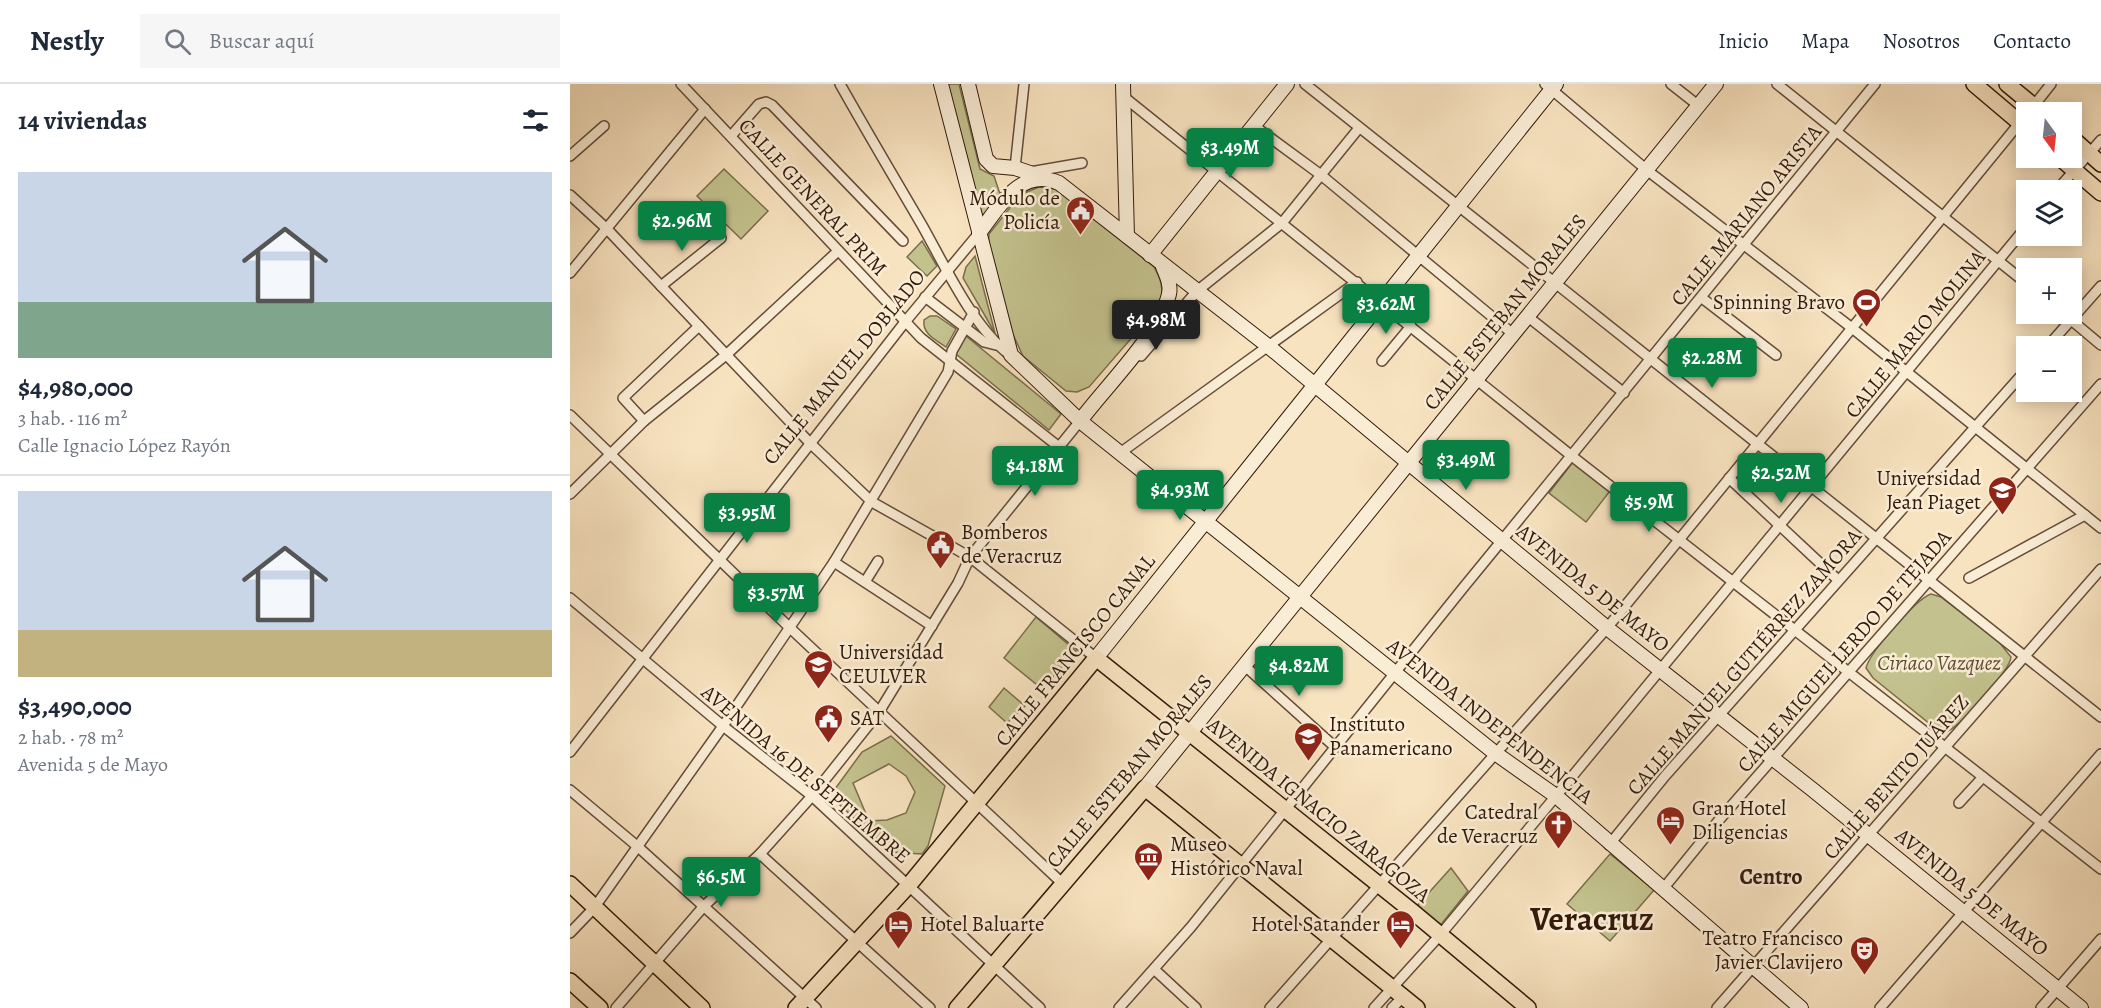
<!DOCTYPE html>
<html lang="es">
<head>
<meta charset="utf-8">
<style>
	body { margin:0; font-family:Alegreya,serif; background:#f6f6f7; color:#1f2937; height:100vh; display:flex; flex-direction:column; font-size:22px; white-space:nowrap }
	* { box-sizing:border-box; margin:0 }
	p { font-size:20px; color:#747a83 }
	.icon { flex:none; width:33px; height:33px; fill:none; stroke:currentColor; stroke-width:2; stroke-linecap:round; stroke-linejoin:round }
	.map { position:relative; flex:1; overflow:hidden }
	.details { display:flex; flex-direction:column; background:#fff; width:570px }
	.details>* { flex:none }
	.needle { width:39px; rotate:165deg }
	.controls { position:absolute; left:1446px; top:18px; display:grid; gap:12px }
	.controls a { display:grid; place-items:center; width:66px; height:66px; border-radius:0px; background:#fff; box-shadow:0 3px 15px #0003; font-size:30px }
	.price { position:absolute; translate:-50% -51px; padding:0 14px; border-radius:6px; background:#0b8043; color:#fff; font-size:20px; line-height:39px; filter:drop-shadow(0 2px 3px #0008) }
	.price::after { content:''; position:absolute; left:50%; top:36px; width:18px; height:14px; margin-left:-9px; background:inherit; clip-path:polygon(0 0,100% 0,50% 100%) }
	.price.active { background:#222; color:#fff }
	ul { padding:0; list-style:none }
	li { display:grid; align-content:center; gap:12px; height:318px; padding:0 18px }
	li+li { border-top:2px solid #e0e1e3 }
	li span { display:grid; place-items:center; height:186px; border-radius:0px; color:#555 }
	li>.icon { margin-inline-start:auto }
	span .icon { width:108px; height:108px; fill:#fffc; stroke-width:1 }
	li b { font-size:26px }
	h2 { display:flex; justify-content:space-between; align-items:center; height:72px; padding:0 18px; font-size:26px }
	header { display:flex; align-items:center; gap:36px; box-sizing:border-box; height:84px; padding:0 30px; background:#fff; border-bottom:2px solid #e0e1e3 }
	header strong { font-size:28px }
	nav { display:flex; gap:33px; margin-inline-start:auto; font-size:21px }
	.search { width:420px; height:54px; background:#f6f6f7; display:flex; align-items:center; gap:15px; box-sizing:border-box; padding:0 21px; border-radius:0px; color:#747a83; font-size:22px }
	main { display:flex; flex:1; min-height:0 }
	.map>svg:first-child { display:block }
	.green { fill:#c3c28e; stroke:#7b6e4c; stroke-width:1.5; fill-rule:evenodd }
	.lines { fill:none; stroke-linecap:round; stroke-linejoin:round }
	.street-casing { stroke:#644c38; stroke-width:12 }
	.secondary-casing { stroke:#33190a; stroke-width:16 }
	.primary-casing { stroke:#33190a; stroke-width:18 }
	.street { stroke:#faedd6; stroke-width:9 }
	.secondary { stroke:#faedd6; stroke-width:14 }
	.primary { stroke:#f8e3c0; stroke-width:15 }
	.labels { text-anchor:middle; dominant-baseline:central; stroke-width:5; stroke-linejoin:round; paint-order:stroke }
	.street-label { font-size:21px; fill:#33190a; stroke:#faedd6 }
	.poi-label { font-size:21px; fill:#33190a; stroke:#faedd6; text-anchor:start }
	.park-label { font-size:21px; font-style:italic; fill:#5e4c32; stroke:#faedd6 }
	.neighbourhood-label { font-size:22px; font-weight:bold; fill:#33190a; stroke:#faedd6 }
	.town-label { font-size:33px; font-weight:bold; fill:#33190a; stroke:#faedd6 }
</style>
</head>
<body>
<header>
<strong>Nestly</strong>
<div class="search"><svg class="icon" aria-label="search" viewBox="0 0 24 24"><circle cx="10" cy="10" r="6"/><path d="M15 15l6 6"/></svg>Buscar aquí</div>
<nav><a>Inicio</a><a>Mapa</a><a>Nosotros</a><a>Contacto</a></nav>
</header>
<main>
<section class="details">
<h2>14 viviendas<svg class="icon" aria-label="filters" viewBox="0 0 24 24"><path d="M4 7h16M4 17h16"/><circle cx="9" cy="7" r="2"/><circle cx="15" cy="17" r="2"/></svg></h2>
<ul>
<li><span style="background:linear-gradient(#c9d6e8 70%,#7fa58c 0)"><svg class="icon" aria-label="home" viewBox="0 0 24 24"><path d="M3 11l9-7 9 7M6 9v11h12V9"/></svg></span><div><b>$4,980,000</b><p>3 hab. · 116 m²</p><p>Calle Ignacio López Rayón</p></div></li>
<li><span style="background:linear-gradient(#c9d6e8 75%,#c2b280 0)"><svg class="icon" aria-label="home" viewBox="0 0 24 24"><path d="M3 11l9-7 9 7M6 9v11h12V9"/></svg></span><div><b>$3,490,000</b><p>2 hab. · 78 m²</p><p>Avenida 5 de Mayo</p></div></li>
</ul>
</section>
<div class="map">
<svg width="1531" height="924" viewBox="0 0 1531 924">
	<rect width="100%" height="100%" fill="#f8e3c0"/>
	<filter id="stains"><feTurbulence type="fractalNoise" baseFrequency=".00333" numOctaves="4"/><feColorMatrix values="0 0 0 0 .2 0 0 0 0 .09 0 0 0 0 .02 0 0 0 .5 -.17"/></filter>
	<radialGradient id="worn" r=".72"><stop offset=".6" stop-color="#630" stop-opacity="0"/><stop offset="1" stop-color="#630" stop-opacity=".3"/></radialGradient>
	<!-- green -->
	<g class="green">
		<path d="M377,0H389L410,85L424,92L430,110L412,134Z"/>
		<path d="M154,85L198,127L171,155L127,112Z"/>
		<path d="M469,103L486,105L584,183C592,196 593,205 591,220L519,303L507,308L496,307L453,272L439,242L418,166L419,150L450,111Z"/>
		<path d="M352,157L367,182L357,192L337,173Z"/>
		<path d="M405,172L425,249L393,194L396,183Z"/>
		<path d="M360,232H367L386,245L376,263C366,256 352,250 354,236Z"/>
		<path d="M396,252L491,330L479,346L386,270Z"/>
		<path d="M1003,378L1040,407L1016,438L979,409Z"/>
		<path d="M1361,510L1371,513L1429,558L1441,573C1440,586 1390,643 1376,648L1365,644L1303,594L1296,584C1300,568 1346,515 1361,510Z"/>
		<path d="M466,533L506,567L472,605L434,574Z"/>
		<path d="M434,604L455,622L437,639L419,623Z"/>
		<path d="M321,652L375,702L358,762L352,770L321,768L270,721L265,705L292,668ZM319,680L336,692L345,708L336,729L317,736L299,737L283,699Z"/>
		<path d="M1040,770L1084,806L1040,857L997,820Z"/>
		<path d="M881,784L898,807L869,843L846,823Z"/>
	</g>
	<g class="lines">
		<defs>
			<g id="street">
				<path d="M111,0L351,254L489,363"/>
				<path d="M270,0C297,48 325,95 353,143C376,184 403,243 440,271"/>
				<path d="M735,0L1531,633"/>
				<path d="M975,0L1078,87L1282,244L1531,444"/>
				<path d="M1101,0L1129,22"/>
				<path d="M1207,0L1456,199"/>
				<path d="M554,13L1003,373L1531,785"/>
				<path d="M1462,24L1481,0"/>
				<path d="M683,41L751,91L943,250"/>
				<path d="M161,52L189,20L196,18L202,21L333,157"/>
				<path d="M0,72L34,42"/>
				<path d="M445,84L454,0"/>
				<path d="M460,88L512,79"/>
				<path d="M1487,106L1531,56"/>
				<path d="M0,111L37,145L240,359L302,418L400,473L526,574"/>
				<path d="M0,189L135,25"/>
				<path d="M91,202L151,154"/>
				<path d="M355,213L414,258L426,261"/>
				<path d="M1132,214L1206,271"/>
				<path d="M1494,230L1531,261"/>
				<path d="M957,232L1054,309"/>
				<path d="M1478,262L1531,202"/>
				<path d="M571,272L627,207L712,139L789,44"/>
				<path d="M812,277L841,242"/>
				<path d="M0,331L219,543L492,799"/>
				<path d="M74,337L53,314L129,242"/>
				<path d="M550,369L787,198"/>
				<path d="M1159,394L1268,496"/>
				<path d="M0,410L74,337L156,271L268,167"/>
				<path d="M264,478L362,542"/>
				<path d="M1399,494L1515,431"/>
				<path d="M295,498L308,477"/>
				<path d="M0,514L153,642L242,712L470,924"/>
				<path d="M675,582L765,663"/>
				<path d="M0,668L335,238L409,149"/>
				<path d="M0,706L67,762L246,924"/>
				<path d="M1389,719L1413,693"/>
				<path d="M1039,761L1095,692L1456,286"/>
				<path d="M190,770L360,924"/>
				<path d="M1093,805L1149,736L1531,300"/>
				<path d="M0,849L24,824L153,642L264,478L378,288L382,267L404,228"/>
				<path d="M585,886L626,924"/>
				<path d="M46,924L134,822L190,770L242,712L309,628L388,499L400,473L510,337"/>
				<path d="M549,924L621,843L893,504L1305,0"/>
				<path d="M700,924L1037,544L1456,31"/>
				<path d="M804,924L871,850L986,712L1456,143"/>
				<path d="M822,924L833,913"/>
				<path d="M1147,924L1531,485"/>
				<path d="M1310,924L1531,670"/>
				<path d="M1471,924L1531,855"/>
			</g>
			<g id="secondary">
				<path d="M371,0L441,271L510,337L925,669L986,712L1231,924"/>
				<path d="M398,0L416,75L423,82L445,84L472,93"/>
				<path d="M553,0L557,152"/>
				<path d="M409,149C429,123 451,82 489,99L698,262L1037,544L1243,706L1511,924"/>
				<path d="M580,171L717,0"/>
				<path d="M510,337C535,303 590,250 599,210C601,201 597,192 593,183"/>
				<path d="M526,574L986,0"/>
				<path d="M575,704L1146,0"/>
			</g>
			<g id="primary">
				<path d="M1404,0L1456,44"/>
				<path d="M1437,0L1471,28"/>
				<path d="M1502,54L1531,80"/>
				<path d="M1490,74L1531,109"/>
				<path d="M0,800L132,924"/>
				<path d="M0,897L30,924"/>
				<path d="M226,924L339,801L526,574L843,828L958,924"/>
				<path d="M387,924L575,704L847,924"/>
			</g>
		</defs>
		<!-- street casing -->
		<use href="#street" class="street-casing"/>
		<!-- secondary casing -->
		<use href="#secondary" class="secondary-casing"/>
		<!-- primary casing -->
		<use href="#primary" class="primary-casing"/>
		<!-- street -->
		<use href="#street" class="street"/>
		<!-- secondary -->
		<use href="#secondary" class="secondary"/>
		<!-- primary -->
		<use href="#primary" class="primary"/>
	</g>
	<!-- icons -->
	<defs>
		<symbol id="civic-pin" viewBox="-11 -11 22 30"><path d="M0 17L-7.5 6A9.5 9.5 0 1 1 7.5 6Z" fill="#8f2418" stroke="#faedd6"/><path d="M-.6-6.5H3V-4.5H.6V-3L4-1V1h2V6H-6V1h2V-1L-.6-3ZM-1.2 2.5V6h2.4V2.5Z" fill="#fff"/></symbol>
		<symbol id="stadium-pin" viewBox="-11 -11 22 30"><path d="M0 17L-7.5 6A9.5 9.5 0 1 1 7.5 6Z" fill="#8f2418" stroke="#faedd6"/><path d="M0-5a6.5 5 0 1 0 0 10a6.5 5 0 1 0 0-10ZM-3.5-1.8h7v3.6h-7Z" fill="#fff"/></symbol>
		<symbol id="university-pin" viewBox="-11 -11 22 30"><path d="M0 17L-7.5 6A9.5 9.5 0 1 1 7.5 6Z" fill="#8f2418" stroke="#faedd6"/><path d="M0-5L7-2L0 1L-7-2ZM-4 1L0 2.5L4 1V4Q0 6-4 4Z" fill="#fff"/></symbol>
		<symbol id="school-pin" viewBox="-11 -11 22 30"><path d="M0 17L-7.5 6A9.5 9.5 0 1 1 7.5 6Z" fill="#8f2418" stroke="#faedd6"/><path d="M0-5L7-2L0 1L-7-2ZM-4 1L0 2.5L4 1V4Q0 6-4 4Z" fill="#fff"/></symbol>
		<symbol id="hotel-pin" viewBox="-11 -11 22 30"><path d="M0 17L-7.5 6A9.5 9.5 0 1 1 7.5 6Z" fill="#8f2418" stroke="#faedd6"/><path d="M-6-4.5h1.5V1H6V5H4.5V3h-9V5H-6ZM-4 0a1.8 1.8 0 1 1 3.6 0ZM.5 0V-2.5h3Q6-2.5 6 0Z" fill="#fff"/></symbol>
		<symbol id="church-pin" viewBox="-11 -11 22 30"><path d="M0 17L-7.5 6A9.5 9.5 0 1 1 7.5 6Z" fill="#8f2418" stroke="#faedd6"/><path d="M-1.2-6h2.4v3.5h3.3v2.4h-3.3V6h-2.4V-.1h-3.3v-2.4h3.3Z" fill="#fff"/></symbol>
		<symbol id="museum-pin" viewBox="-11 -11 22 30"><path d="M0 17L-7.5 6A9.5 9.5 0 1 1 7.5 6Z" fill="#8f2418" stroke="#faedd6"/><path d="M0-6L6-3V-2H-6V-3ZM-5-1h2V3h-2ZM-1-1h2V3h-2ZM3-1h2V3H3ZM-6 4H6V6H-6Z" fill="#fff"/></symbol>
		<symbol id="theatre-pin" viewBox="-11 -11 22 30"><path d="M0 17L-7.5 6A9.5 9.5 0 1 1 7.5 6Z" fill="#8f2418" stroke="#faedd6"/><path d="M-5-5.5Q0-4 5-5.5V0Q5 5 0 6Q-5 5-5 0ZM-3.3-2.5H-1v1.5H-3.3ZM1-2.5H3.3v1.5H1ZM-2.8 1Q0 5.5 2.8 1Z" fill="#fff"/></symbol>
	</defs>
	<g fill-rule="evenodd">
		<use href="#civic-pin" x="494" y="110" width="33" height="45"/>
		<use href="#stadium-pin" x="1280" y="202" width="33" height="45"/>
		<use href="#university-pin" x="1416" y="390" width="33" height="45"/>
		<use href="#civic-pin" x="354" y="444" width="33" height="45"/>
		<use href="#university-pin" x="232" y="564" width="33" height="45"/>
		<use href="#civic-pin" x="242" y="618" width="33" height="45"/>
		<use href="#school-pin" x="722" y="636" width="33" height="45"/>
		<use href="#hotel-pin" x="1084" y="720" width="33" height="45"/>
		<use href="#church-pin" x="972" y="724" width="33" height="45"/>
		<use href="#museum-pin" x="562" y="756" width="33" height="45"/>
		<use href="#hotel-pin" x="312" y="824" width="33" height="45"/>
		<use href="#hotel-pin" x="814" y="824" width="33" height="45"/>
		<use href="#theatre-pin" x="1278" y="850" width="33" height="45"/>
	</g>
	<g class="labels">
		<!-- street labels -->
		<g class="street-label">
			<text transform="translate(243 113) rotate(47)">CALLE GENERAL PRIM</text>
			<text transform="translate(1176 131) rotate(-51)">CALLE MARIANO ARISTA</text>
			<text transform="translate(935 228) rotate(-51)">CALLE ESTEBAN MORALES</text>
			<text transform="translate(1345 250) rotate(-51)">CALLE MARIO MOLINA</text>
			<text transform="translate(274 283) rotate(-51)">CALLE MANUEL DOBLADO</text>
			<text transform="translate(1023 504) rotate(39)">AVENIDA 5 DE MAYO</text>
			<text transform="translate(505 566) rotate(-51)">CALLE FRANCISCO CANAL</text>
			<text transform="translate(1274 567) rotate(-49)">CALLE MIGUEL LERDO DE TEJADA</text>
			<text transform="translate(1174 578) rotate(-49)">CALLE MANUEL GUTIÉRREZ ZAMORA</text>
			<text transform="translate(920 637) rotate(38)">AVENIDA INDEPENDENCIA</text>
			<text transform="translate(559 687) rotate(-50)">CALLE ESTEBAN MORALES</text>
			<text transform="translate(236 690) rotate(40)">AVENIDA 16 DE SEPTIEMBRE</text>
			<text transform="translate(1326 693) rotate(-49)">CALLE BENITO JUÁREZ</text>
			<text transform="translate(749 726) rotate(39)">AVENIDA IGNACIO ZARAGOZA</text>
			<text transform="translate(1402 808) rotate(39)">AVENIDA 5 DE MAYO</text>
		</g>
		<!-- poi labels -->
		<g class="poi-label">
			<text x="490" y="114" text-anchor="end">Módulo de<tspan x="490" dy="24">Policía</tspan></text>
			<text x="1275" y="218" text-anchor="end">Spinning Bravo</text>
			<text x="1411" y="394" text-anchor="end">Universidad<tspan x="1411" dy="24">Jean Piaget</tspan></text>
			<text x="391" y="448">Bomberos<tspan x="391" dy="24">de Veracruz</tspan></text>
			<text x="269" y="568">Universidad<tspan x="269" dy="24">CEULVER</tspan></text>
			<text x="280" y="634">SAT</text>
			<text x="759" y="640">Instituto<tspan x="759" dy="24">Panamericano</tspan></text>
			<text x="1122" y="724">Gran Hotel<tspan x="1122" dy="24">Diligencias</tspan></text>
			<text x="968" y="728" text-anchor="end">Catedral<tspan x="968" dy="24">de Veracruz</tspan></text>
			<text x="600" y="760">Museo<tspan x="600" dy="24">Histórico Naval</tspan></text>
			<text x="350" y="840">Hotel Baluarte</text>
			<text x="810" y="840" text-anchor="end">Hotel Satander</text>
			<text x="1273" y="854" text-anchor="end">Teatro Francisco<tspan x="1273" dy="24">Javier Clavijero</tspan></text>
		</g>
		<!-- park labels -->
		<g class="park-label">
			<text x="1369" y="579">Ciriaco Vazquez</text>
		</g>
		<!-- neighbourhood labels -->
		<g class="neighbourhood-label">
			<text x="1201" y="793">Centro</text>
		</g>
		<!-- town labels -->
		<g class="town-label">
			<text x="1022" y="834">Veracruz</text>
		</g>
	</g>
	<rect width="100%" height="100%" filter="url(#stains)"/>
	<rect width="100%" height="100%" fill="url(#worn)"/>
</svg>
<div class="controls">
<a><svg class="needle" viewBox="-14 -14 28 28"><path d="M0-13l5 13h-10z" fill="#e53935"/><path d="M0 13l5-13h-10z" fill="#747a83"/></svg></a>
<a><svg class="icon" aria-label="layers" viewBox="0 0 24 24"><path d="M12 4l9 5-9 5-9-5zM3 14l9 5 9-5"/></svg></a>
<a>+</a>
<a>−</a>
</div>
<b class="price" style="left:660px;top:95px">$3.49M</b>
<b class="price" style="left:112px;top:168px">$2.96M</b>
<b class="price" style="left:816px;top:251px">$3.62M</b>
<b class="price active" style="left:586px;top:267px">$4.98M</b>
<b class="price" style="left:1142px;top:305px">$2.28M</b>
<b class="price" style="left:896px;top:407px">$3.49M</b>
<b class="price" style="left:465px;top:413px">$4.18M</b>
<b class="price" style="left:1211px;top:420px">$2.52M</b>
<b class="price" style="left:610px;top:437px">$4.93M</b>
<b class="price" style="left:1079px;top:449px">$5.9M</b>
<b class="price" style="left:177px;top:460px">$3.95M</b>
<b class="price" style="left:206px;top:540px">$3.57M</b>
<b class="price" style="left:729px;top:613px">$4.82M</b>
<b class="price" style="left:151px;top:824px">$6.5M</b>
</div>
</main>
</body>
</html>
